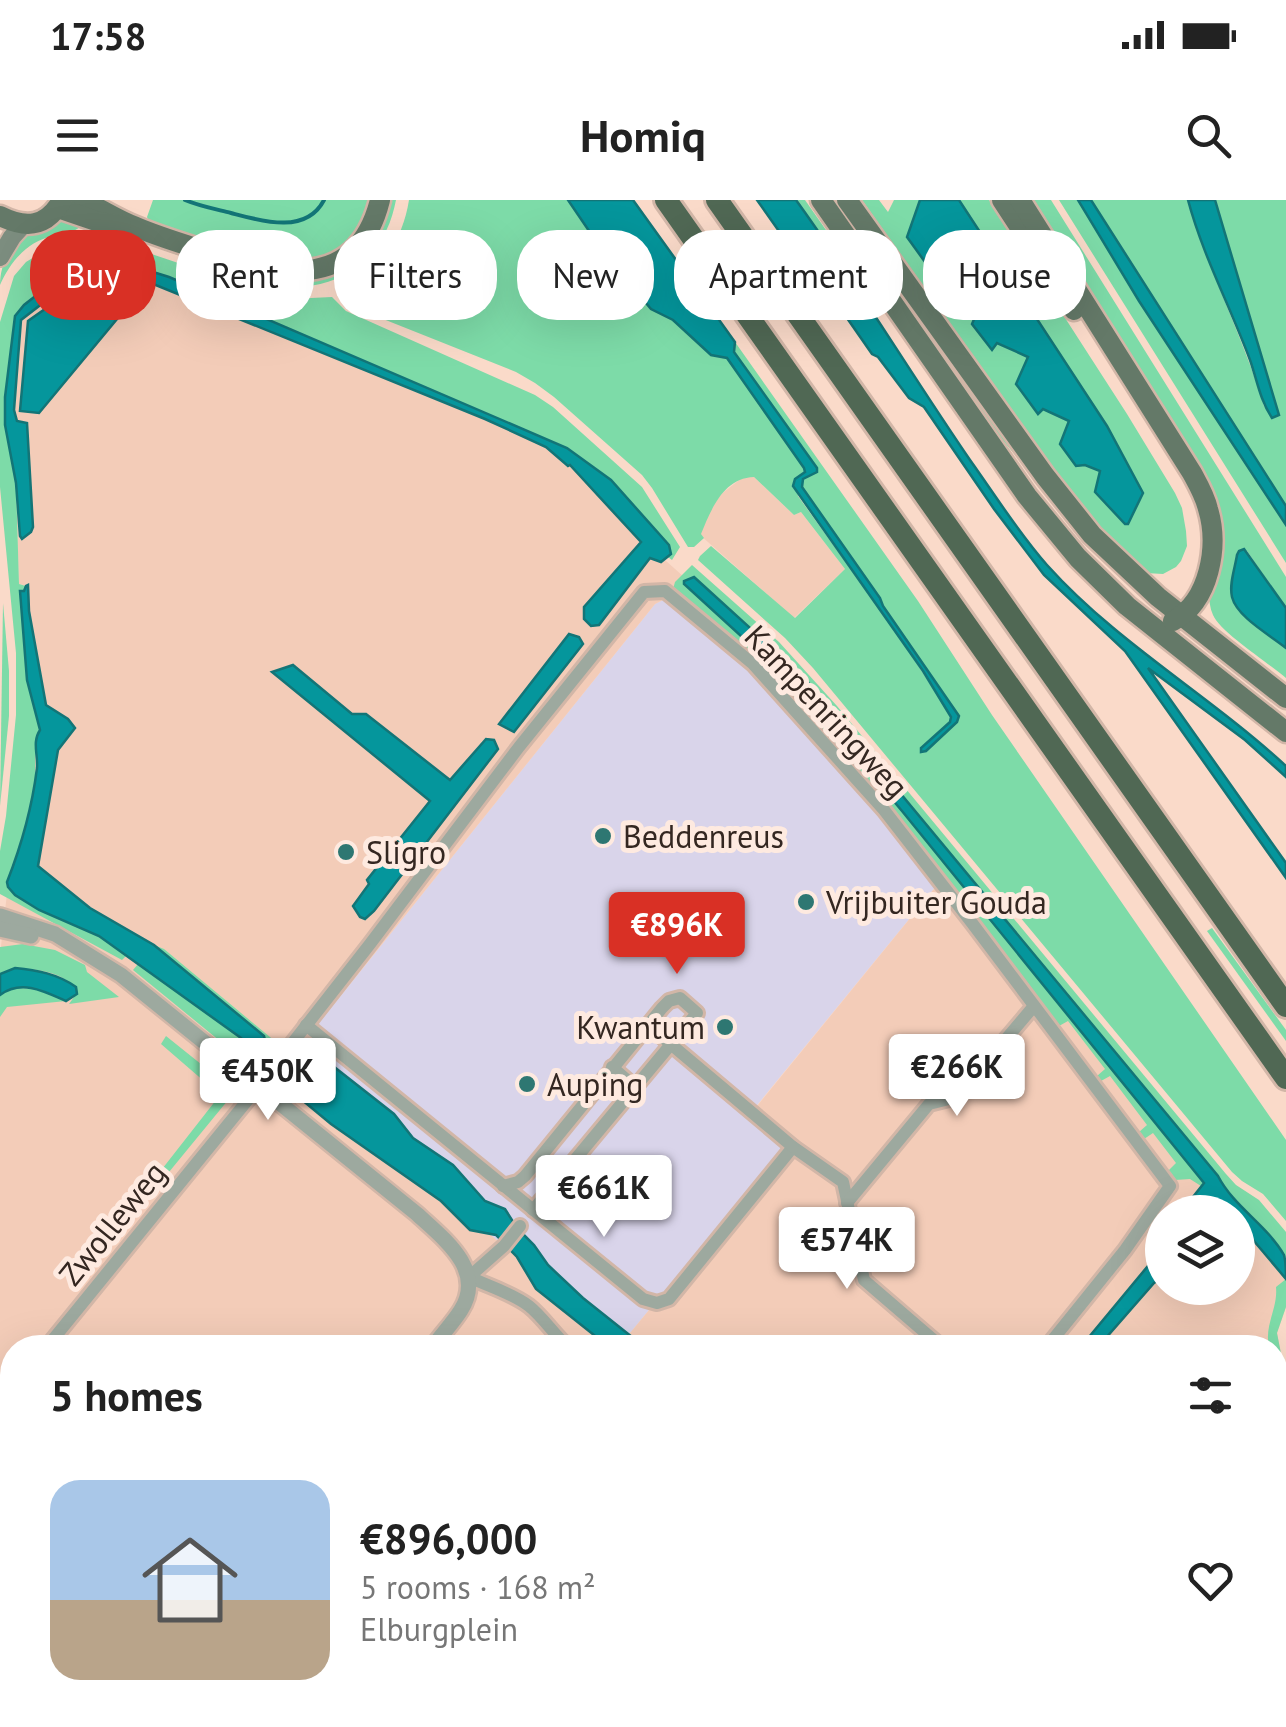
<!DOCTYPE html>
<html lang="en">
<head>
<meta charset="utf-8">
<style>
	body { margin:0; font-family:"PT Sans",sans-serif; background:#f2f2f2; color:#222; height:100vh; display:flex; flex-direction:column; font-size:38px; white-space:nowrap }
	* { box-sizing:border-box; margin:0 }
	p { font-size:32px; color:#767676 }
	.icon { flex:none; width:55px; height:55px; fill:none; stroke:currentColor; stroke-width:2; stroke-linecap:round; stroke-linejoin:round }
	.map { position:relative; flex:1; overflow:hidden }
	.side { position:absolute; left:0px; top:1135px; width:1288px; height:392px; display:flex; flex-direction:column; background:#fff; border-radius:40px 40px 0 0; box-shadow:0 10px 40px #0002 }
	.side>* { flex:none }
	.banner { position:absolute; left:30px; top:30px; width:1228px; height:90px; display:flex; gap:20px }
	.controls { position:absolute; left:1145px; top:995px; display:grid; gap:20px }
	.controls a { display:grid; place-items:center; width:110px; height:110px; border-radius:50%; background:#fff; box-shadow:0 10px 40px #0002; font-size:50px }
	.price { position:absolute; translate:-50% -85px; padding:0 22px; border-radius:10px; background:#fff; color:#222; font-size:32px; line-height:65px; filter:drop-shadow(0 2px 5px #0008) }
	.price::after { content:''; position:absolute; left:50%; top:60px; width:30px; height:22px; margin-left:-15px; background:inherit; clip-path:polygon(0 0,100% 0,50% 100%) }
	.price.on { background:#d93025; color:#fff }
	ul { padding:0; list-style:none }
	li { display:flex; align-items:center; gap:30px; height:250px; padding:0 50px }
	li+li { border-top:2px solid #e0e0e0 }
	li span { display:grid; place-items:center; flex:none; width:280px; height:200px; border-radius:30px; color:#555 }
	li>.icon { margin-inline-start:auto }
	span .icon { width:120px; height:120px; fill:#fffc; stroke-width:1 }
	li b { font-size:42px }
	h2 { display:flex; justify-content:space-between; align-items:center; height:120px; padding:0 50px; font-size:42px }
	.chip { padding:0 35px; border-radius:40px; background:#fff; box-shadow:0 10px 40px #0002; font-size:35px; line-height:90px }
	.chip.on { background:#d93025; color:#fff }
	.status { display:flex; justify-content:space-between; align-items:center; height:70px; padding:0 50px; background:#fff; direction:ltr }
	.status svg { height:28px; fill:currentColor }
	header { display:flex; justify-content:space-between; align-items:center; height:130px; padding:0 50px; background:#fff; font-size:45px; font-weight:800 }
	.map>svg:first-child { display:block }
	.commercial { fill:#d9d4ea }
	.built { fill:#f3ccb8 }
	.green { fill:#7ddba8 }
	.water { fill:#05969c; stroke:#137577; stroke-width:2.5 }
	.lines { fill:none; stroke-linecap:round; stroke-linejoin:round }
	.stream { stroke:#137577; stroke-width:4 }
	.minor-casing { stroke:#d2b6a7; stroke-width:18 }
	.tertiary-casing { stroke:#d2b6a7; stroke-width:20 }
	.secondary-casing { stroke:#d2b6a7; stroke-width:22 }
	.primary-casing { stroke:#d2b6a7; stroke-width:25 }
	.motorway-casing { stroke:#d2b6a7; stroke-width:28 }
	.minor { stroke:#9da99f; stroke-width:12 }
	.tertiary { stroke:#9da99f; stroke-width:15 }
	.secondary { stroke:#7c8d7f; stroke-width:18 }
	.primary { stroke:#647968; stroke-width:20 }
	.motorway { stroke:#506854; stroke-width:22 }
	.poi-dot { fill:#2e7772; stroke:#feeae0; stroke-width:4 }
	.labels { text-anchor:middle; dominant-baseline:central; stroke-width:10; stroke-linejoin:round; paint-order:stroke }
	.street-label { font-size:32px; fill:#342721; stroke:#feeae0 }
	.poi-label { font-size:32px; fill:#342721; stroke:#feeae0; text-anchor:start }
</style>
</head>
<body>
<div class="status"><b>17:58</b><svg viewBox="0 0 49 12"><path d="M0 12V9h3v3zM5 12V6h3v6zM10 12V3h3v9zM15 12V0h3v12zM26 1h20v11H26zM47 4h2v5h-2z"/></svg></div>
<header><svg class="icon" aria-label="menu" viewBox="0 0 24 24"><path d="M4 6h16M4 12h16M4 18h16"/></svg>Homiq<svg class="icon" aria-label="search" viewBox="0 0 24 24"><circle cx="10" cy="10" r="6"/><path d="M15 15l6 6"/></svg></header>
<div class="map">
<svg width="1286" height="1527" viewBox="0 0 1286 1527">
	<rect width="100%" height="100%" fill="#fadac9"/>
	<!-- commercial -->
	<path class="commercial" d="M693,385L951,668L749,915L783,947L621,1144L286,864L655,404Z"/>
	<!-- built -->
	<g class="built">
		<path d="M82,69L144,73L558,247L569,264L641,342L639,345L656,352L693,385L655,404L286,864L621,1144L783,948L749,916L951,668L1230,1012H1162V1088H1238V1022L1286,1079V1107L1277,1133L1286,1179V1321L1275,1378V1148H12V1515H1221L1215,1527H0V795L8,770L1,746L32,475L28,386L19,384L12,166L19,118Z"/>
		<path d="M743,277H754L794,315L801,312L845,369L794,418L700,335L715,299Z"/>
	</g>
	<!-- green -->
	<g class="green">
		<path d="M153,0H371C337,107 223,48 150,25L147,17Z"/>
		<path d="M390,0H396C391,26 380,49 358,66C282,126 174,36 91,32L93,25L137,35L278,79L307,80L354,60L370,45L380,30Z"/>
		<path d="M409,0H568L604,53L651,109L673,120L692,136L727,157L804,268L805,271L795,279L798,296C850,369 904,440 951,517V522L927,541L959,516L883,406L880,398L802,287L803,279L817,267L734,151L735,142L918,401L992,515L1286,940V1021L1263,994L1242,981L1232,972L813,468L785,438L698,360L700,356L711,346L795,418L845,369L801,312L794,315L754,277C723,278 711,310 701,334L704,338L694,347H688L652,288L642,275L554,197L535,183L516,172L353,107L345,99L346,90C355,83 364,78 373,71C393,53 405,26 409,0Z"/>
		<path d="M796,0H805L861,80L855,88Z"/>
		<path d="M830,0H839L1027,264L1025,266L977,211Z"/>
		<path d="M862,0H879L888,12L894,0H920L907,37L926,60L931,49L952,56L957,102L960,93L981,103L993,149L996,143L1028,157L1042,209L1070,221L1085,265L1101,271L1095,292L1124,324L1064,160L959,0H989L1127,214L1175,293L1182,308L1186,331L1187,346L1181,361L1176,367L1163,374L1145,373L1104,337L1073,300Z"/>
		<path d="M1025,0H1051L1286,377V408L1247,351L1240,412L1286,448V478C1269,463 1221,433 1213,415C1203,393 1214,351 1216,326Z"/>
		<path d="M1059,0H1078L1139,101L1286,325V363Z"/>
		<path d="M1091,0H1188C1208,71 1243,136 1264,206L1279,215L1215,0H1286V306Z"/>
		<path d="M70,19L82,26C72,33 64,34 52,36C27,42 10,62 0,85C0,46 34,23 70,19Z"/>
		<path d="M90,39L113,41L276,96L290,99L332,97L346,111L535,195L553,207L642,287L680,347L672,360L668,357L670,354L611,280L567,248L169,77L134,66H74L24,105L15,116L5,197V225L16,283L19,384L26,386L24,391L20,392L27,481L40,530C33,541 36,576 35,591C31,623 19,653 7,682L38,710L99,736L126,756L122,760L0,694V651L6,616L16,515V453L0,287V122L14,76L26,62L49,48L89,42Z"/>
		<path d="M692,365L779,442L837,506L1226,974L1236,985L1259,1000L1286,1032V1058C1276,1046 1267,1030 1255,1020C1240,1007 1227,993 1218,976L803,476L773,447L684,381V384L799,489L902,611L1204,983L1201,986L1190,979L1175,980L1168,971L1176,963L1153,933L1144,939L1139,932L1147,925L1110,876L1101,881L1097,876L1105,869L1068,821L1059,826L897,616L767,471L673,389L675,382Z"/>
		<path d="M3,403L9,471V516L0,606Z"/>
		<path d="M1212,728L1286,830V841L1207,731Z"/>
		<path d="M23,744L55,750L85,765L87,772L119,797L69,804L77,793C76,792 68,781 66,780C50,769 17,765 0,774V747Z"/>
		<path d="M154,745L164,749L276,842L281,849L268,866L260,869L226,846L133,770L138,764L241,838L255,855L264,836Z"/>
		<path d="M12,787L42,790L66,801L7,807L0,817V795Z"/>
		<path d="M166,836L232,889L233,894L128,1022L123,1019L220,895L161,844Z"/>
		<path d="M1286,1079V1107L1277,1133L1286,1179V1321L1275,1378V1332L1284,1270L1283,1225L1275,1175V1148L1269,1147C1264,1125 1278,1109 1276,1087Z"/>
	</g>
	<!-- water -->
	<g class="water">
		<path d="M568,0H633L735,142L734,152L817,268V272L803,279L802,287L880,398L883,406L959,516L957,522L926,551L921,552V548L950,522L951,517L923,471L793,286L795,279L805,272L804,268L727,158L711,155L673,120L651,109L604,53Z"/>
		<path d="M757,0H796C857,84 911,174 970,260C995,295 1018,332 1047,365C1117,443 1209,495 1286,566V577L1245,540L1148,468L1286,663V678L1125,451L1044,375L994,309L924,207L909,198L878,157L872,154L831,95H824Z"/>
		<path d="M920,0H959L1107,226L1143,293L1128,324H1125L1095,292L1100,271L1085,265L1076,266L1060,244L1069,221L1043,209L1038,214L1016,184L1028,157L997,143L992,150L972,124L981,103L961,93L956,103L942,83L952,56L931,49L925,62L907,37Z"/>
		<path d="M1078,0H1091L1286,306V325L1139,101Z"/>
		<path d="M1188,0H1215L1279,215L1272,218C1260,200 1257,180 1250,160C1230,106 1203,56 1188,0Z"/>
		<path d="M85,64L134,66L169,77L567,248L611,280L669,345L671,354L661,362L650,358L599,425L591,426L584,419V407L641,342L570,265L568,266L546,247L485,219L141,79L87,74L78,76L21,120L14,210L17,221L27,223L33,327L31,332L22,339L20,336L16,283L5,225V197L15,116L24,105L74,66Z"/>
		<path d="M88,81C107,82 128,81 145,89L137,95L39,213L20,211L28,121L82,83Z"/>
		<path d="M1244,349L1286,408V448C1270,435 1237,417 1232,397C1229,384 1235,368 1237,355L1239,351Z"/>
		<path d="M694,377L803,476L1218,976C1234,1007 1267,1025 1284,1055C1286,1062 1286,1071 1286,1079L1238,1022V1012H1230L1226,1009L1221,1012H1181L1204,983L902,611L799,489L684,384V381Z"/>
		<path d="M28,385L29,411L46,505L68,519L75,528L58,550L38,666L90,708L154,745L264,836L267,849L261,856L255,855L241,838L99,736L39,710L15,695L8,687L7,682C22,644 32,608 37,568C38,554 32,542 40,530L27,480L20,391H24L26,386Z"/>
		<path d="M569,434L579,437L583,444L514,532L499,524Z"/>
		<path d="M293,465L352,514H366L450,580L486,539L494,540L498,549L374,711L365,719L360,717L353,706L369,684L367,680L430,601L272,472Z"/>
		<path d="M15,768C37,770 58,774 76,787L77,794L66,801C44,791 21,779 0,795V774Z"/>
		<path d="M333,866L394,914L413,938L453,965L485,1001L505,1009L517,1028L534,1045L548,1065L583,1098L632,1137H654L661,1139L671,1147H609L536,1089L517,1057L496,1035L470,1030L441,1001L331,924L302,900L296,891L292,879L298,870Z"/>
		<path d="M1162,1049V1078L1154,1083L1098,1147H1077L1084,1143Z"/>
		<path d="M1286,1321V1478L1275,1505V1378Z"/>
	</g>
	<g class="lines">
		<!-- stream -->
		<path class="stream" d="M185,0C199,6 215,9 231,13C261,21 306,35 324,0"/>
		<defs>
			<g id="minor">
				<path d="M306,825L643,1099L657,1103L669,1099L793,947L843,982L864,1080L943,1148"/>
				<path d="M648,825L793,947"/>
				<path d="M612,867L635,887"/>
				<path d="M503,986L518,982L525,976L662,808L669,801L680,798L697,813L533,1010"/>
				<path d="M847,1003L929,904L957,897L1034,806"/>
				<path d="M520,1026L504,1046L469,1077C488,1086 512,1093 529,1106C544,1118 554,1135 569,1148"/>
				<path d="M46,1148L251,896L370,744L519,547L644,392L665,391L753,464L884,610L972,723L1170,986L1125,1050L1046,1148"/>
				<path d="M616,1515L625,1527"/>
				<path d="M422,1527L432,1515"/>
			</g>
			<g id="tertiary">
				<path d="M0,716L55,734L121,775L417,1014C444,1039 486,1070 461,1110C453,1123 441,1135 432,1148"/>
				<path d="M0,729L31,736"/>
				<path d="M126,1527L135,1515"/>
			</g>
			<path id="secondary" d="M0,57L12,37L23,25"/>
			<g id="primary">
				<path d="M81,0C100,8 117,20 136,27C157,36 180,43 202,50C272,74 356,96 380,0"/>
				<path d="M821,0L1027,296L1078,358L1127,406L1286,532"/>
				<path d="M847,0L1045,276L1092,335L1158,397L1286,498"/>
				<path d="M1002,0L1074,110"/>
				<path d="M1020,0L1192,273C1198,284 1205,296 1208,309C1219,346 1210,401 1173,421"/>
				<path d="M58,8L99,22L121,25"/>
				<path d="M0,16C26,29 47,27 62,0"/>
			</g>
			<g id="motorway">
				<path d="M666,0L1286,878"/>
				<path d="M717,0L1286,806"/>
			</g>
		</defs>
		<!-- minor casing -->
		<use href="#minor" class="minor-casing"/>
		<!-- tertiary casing -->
		<use href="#tertiary" class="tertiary-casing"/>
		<!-- secondary casing -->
		<use href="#secondary" class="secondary-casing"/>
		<!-- primary casing -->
		<use href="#primary" class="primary-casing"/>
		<!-- motorway casing -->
		<use href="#motorway" class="motorway-casing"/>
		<!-- minor -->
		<use href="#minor" class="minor"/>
		<!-- tertiary -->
		<use href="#tertiary" class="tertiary"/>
		<!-- secondary -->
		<use href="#secondary" class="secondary"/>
		<!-- primary -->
		<use href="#primary" class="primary"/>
		<!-- motorway -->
		<use href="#motorway" class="motorway"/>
	</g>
	<!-- markers -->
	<g class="poi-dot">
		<circle cx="603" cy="636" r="10"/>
		<circle cx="346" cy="652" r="10"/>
		<circle cx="806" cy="702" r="10"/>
		<circle cx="725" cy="827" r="10"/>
		<circle cx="527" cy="884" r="10"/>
	</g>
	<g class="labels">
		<!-- street labels -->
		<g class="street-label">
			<text transform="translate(827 511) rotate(47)">Kampenringweg</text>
			<text transform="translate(112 1023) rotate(-51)">Zwolleweg</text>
		</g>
		<!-- poi labels -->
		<g class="poi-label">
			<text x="623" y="636">Beddenreus</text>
			<text x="366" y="652">Sligro</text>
			<text x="826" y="702">Vrijbuiter Gouda</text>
			<text x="705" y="827" text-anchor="end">Kwantum</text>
			<text x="547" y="884">Auping</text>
		</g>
	</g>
</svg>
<div class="controls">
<a><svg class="icon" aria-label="layers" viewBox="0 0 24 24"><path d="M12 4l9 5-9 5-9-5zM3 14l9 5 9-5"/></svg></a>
</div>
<b class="price on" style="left:677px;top:777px">€896K</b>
<b class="price" style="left:957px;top:919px">€266K</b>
<b class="price" style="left:268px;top:923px">€450K</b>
<b class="price" style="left:604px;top:1040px">€661K</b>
<b class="price" style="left:847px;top:1092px">€574K</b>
<div class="banner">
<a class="chip on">Buy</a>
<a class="chip">Rent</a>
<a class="chip">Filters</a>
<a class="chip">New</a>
<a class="chip">Apartment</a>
<a class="chip">House</a>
</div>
<section class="side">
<h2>5 homes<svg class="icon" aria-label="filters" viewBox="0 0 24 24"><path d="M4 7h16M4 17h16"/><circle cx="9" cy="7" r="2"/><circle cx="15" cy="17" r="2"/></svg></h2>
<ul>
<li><span style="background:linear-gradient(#a9c7e8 60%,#b9a48a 0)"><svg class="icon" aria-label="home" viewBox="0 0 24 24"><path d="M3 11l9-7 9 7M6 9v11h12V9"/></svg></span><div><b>€896,000</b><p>5 rooms · 168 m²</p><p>Elburgplein</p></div><svg class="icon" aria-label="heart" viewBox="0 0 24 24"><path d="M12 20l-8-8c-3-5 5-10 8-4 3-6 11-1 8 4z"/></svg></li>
</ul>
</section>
</div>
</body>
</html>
